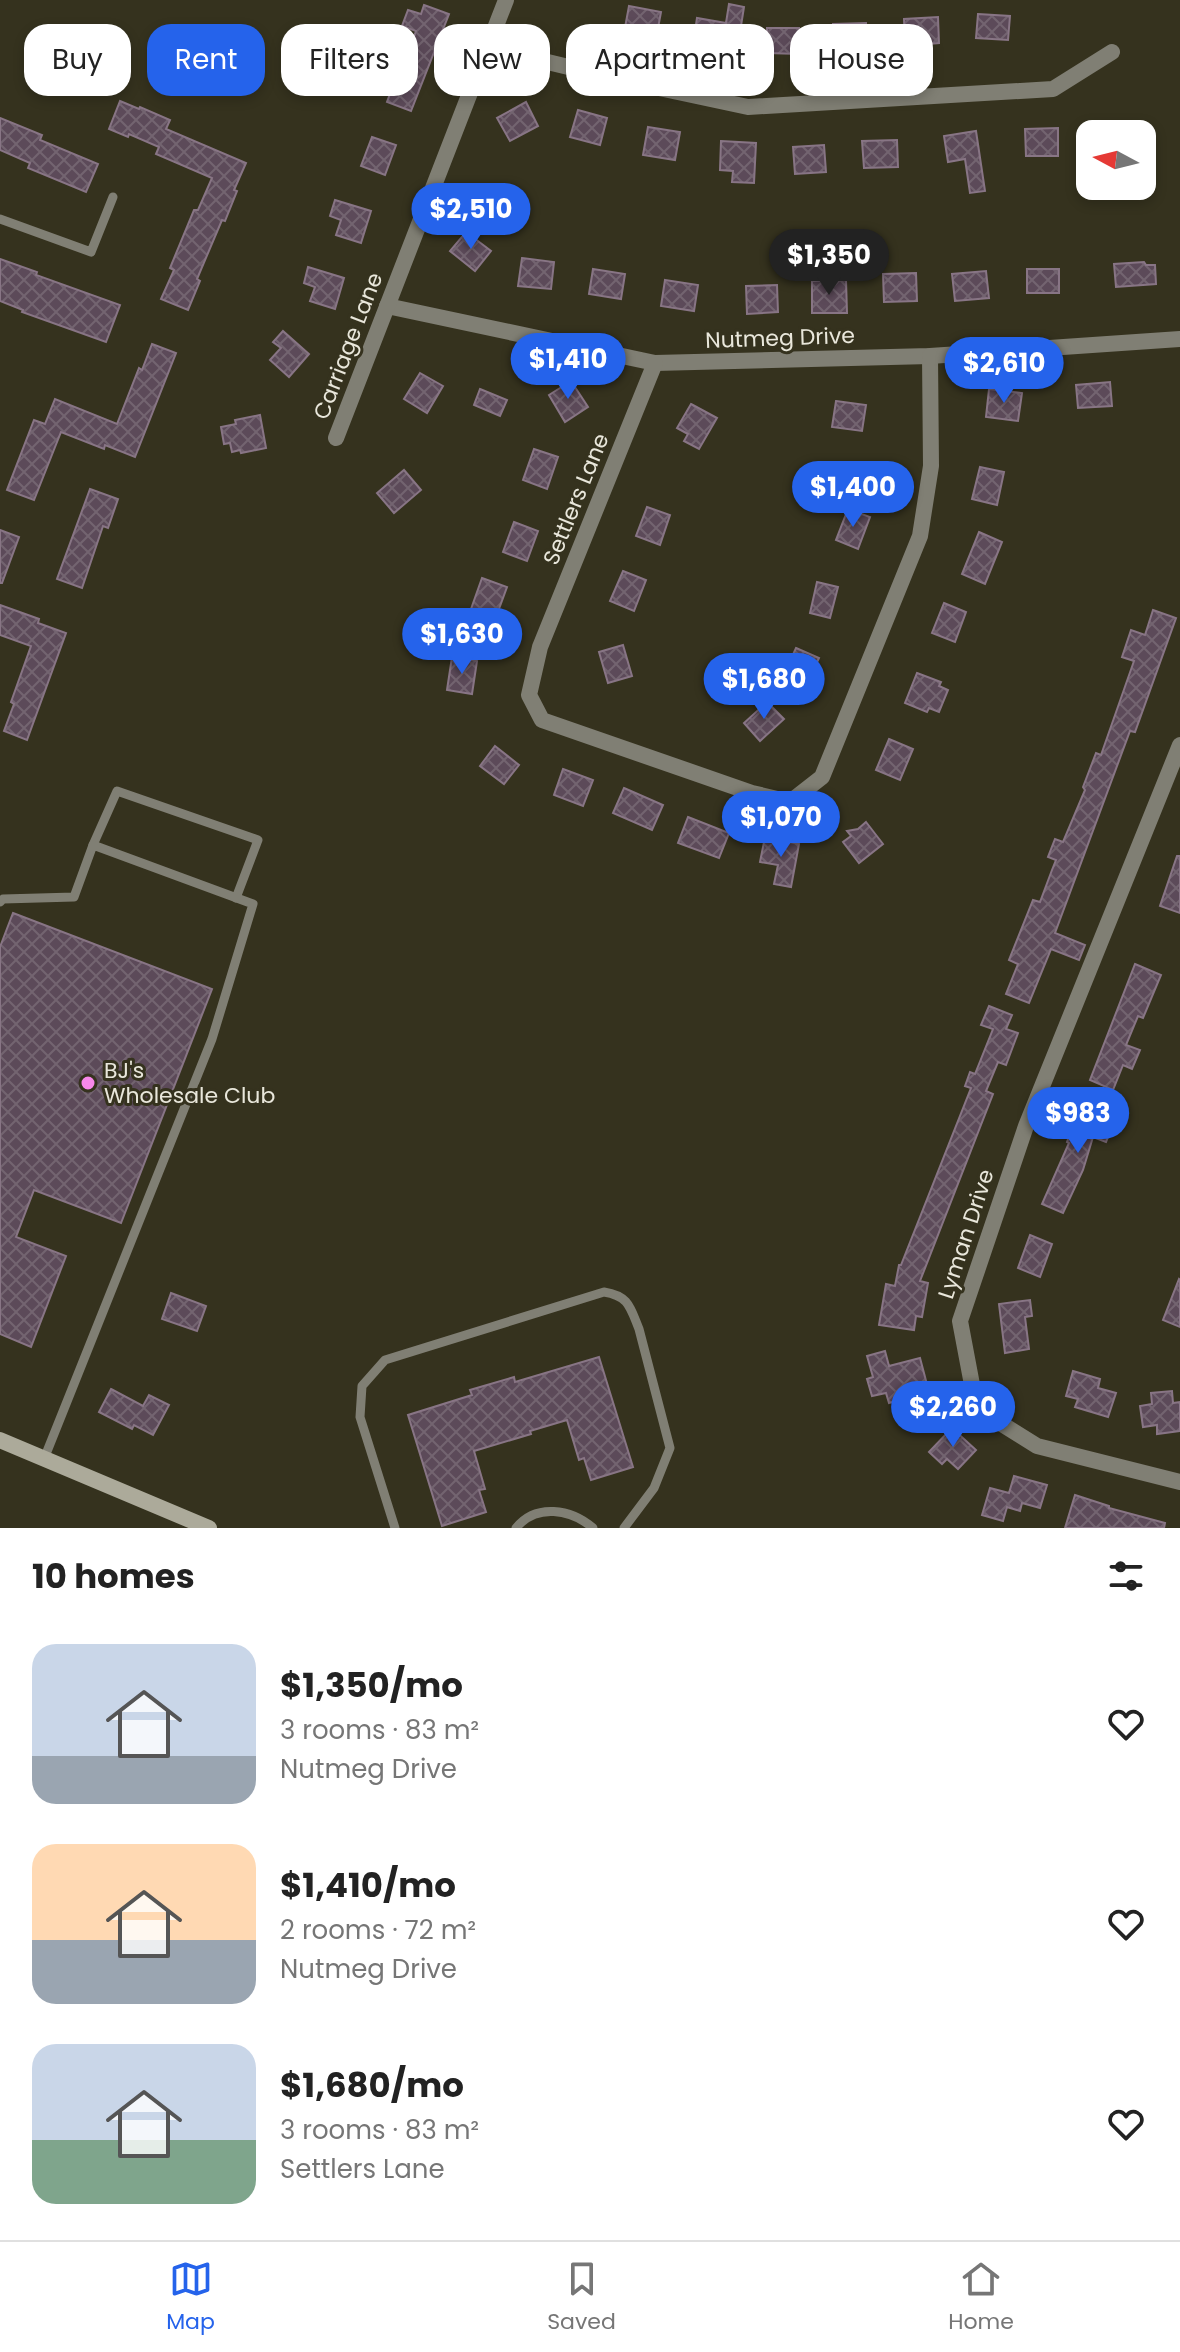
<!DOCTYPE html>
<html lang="en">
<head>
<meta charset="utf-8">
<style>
	body { margin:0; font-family:Poppins,sans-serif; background:#f6f6f6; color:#222; height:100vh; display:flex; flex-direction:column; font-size:30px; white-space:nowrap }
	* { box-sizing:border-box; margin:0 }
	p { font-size:26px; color:#767676 }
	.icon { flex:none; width:44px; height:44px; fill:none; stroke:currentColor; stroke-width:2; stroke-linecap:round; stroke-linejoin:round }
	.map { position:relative; height:1528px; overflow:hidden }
	.details { display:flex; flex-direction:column; background:#fff; flex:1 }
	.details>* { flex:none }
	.hud { position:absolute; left:24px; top:24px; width:1132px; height:72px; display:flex; gap:16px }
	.needle { width:52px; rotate:277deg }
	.buttons { position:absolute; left:1076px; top:120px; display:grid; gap:16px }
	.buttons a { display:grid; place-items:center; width:80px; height:80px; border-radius:16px; background:#fff; box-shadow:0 4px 12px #0003; font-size:40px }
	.price { position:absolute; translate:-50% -68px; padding:0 18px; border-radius:28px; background:#2563eb; color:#fff; font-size:26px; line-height:52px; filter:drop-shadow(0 2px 4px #0008) }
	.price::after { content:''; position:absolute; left:50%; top:48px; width:24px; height:18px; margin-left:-12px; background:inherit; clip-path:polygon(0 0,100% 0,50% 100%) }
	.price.current { background:#222; color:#fff }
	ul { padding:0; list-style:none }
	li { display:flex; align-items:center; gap:24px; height:200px; padding:0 32px }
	li span { display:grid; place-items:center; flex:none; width:224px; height:160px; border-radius:24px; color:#555 }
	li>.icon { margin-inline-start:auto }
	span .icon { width:96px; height:96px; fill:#fffc; stroke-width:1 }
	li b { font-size:34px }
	h2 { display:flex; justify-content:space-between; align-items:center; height:96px; padding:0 32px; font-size:34px }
	.tag { padding:0 28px; border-radius:24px; background:#fff; box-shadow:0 4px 12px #0003; font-size:28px; line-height:72px }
	.tag.current { background:#2563eb; color:#fff }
	.tab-bar { display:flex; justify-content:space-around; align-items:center; height:112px; border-top:2px solid #e0e0e0; background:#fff; font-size:22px; color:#767676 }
	.tab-bar a { display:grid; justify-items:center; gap:4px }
	.tab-bar .current { color:#2563eb }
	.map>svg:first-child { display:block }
	.building { fill:url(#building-cross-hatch); stroke:#887585; stroke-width:2 }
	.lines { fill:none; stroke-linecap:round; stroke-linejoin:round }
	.lane { stroke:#807f74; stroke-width:9 }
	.street { stroke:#807f74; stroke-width:16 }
	.secondary { stroke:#acaa9a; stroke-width:16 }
	.poi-dot { fill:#f888ea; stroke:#35321e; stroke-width:3 }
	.labels { text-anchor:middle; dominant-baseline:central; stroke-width:6; stroke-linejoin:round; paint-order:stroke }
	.street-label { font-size:22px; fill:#e9e7db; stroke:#35321e }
	.poi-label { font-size:22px; fill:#e9e7db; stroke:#35321e; text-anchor:start }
</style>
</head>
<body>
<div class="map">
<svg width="1180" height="1528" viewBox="0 0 1180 1528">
	<defs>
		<pattern id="building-cross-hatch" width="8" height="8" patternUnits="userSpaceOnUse" patternTransform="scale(2)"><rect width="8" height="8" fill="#5c4a59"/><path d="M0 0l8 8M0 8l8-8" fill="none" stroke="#736470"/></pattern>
	</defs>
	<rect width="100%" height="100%" fill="#35321e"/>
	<!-- building -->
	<g class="building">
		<path d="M729,4L744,7L737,51L693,44L697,18L726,23Z"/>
		<path d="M424,5L449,14L411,111L387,102L397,75L382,70L388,55L405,61L416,31L402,26L408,10L421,14Z"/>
		<path d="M629,6L661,12L656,39L624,33Z"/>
		<path d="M978,14L1010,16L1008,40L976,38Z"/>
		<path d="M938,17L939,43L905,46L904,19Z"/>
		<path d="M866,23L867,48L834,49L833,24Z"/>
		<path d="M767,28H799V54L767,53Z"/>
		<path d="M120,101L139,109L140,107L170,120L166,129L246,163L234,190L237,191L225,221L222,220L197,279L200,281L188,310L161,299L174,270L170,268L194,210H198L212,178L156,154L159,147L129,134L128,137L109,129Z"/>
		<path d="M526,102L538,126L510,141L497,118Z"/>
		<path d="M578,110L607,118L600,145L570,137Z"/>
		<path d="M0,118L42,135L40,140L98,164L86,192L28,168L30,163L0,150Z"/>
		<path d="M648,127L680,132L675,160L643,155Z"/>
		<path d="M1058,128V156H1026L1025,129Z"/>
		<path d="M976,131L985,191L970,193L965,159L948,162L944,136Z"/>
		<path d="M372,137L396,145L385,175L361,166Z"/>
		<path d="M897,140L898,167L864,168L862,141Z"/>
		<path d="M721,141L756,143L754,183L732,182L733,171L720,170Z"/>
		<path d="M824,145L826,172L795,174L793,147Z"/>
		<path d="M335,200L371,211L361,243L336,235L341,220L330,216Z"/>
		<path d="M466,232L491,251L475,271L450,251Z"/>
		<path d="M522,258L554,262L551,289L518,286Z"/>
		<path d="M0,259L37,272L36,275L120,305L106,342L22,312L23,310L0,301Z"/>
		<path d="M1144,262L1146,265H1155L1156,284L1116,287L1114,264Z"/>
		<path d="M308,267L344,278L335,309L310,301L315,287L304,283Z"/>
		<path d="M593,269L625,274L621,299L589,294Z"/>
		<rect x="1027" y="269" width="32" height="24"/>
		<path d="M986,271L989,298L955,301L952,274Z"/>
		<path d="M916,273L917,301L884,302L883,274Z"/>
		<path d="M665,280L698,285L694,311L661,306Z"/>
		<path d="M846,280L847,313H812V281Z"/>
		<path d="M777,285L778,312L747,314L746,286Z"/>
		<path d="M283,331L309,354L289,377L270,360L281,348L273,342Z"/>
		<path d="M152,344L176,353L135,457L105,445L104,449L61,432L34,500L7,490L34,420L45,424L55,399L117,424L139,368L142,370Z"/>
		<path d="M420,373L443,386L427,413L404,399Z"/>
		<path d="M571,381L588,407L565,422L549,395Z"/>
		<path d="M1110,382L1112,406L1078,408L1076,385Z"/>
		<path d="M480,389L507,400L500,416L474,405Z"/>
		<path d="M989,389L1022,393L1018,421L986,417Z"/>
		<path d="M836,401L866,405L862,431L832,427Z"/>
		<path d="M691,404L717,418L699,449L684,441L688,434L677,428Z"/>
		<path d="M260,415L266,448L241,453L240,450L232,452L230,443L224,444L221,427L236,424L235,420Z"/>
		<path d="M534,449L558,457L547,489L523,480Z"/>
		<path d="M980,467L1004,472L997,505L972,499Z"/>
		<path d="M404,470L421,490L394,513L377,493Z"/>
		<path d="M90,489L118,499L108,528L103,526L82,588L57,579Z"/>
		<path d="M647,507L670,515L660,545L636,536Z"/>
		<path d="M848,509L870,517L858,549L836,540Z"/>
		<path d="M514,522L538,531L527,561L503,552Z"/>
		<path d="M0,530L19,537L2,583H0Z"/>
		<path d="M979,532L1002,542L985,584L962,574Z"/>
		<path d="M623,571L646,580L634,611L610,601Z"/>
		<path d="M482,578L507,587L496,617L471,609Z"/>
		<path d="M817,582L838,587L830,618L810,613Z"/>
		<path d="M944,603L966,612L955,642L932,633Z"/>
		<path d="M0,605L39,619L38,623L66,633L27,740L4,731L14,704L11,702L31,646L0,635Z"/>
		<path d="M1153,610L1176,618L1135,732L1130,731L1055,933L1085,945L1079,960L1051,949L1029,1003L1006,994L1018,964L1009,960L1033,900L1040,902L1052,870L1056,860L1048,857L1055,839L1063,842L1085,790L1083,787L1096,753L1101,755L1134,661L1122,657L1131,630L1145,635Z"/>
		<path d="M623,645L632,676L608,683L599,652Z"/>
		<path d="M796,648L819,658L806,686L783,676Z"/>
		<path d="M452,657L477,661L472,694L447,690Z"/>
		<path d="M917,673L941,682L939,686L948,690L939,712L929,708L927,712L905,703Z"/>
		<path d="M767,702L784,719L760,741L744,723Z"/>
		<path d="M889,739L913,749L900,780L876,770Z"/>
		<path d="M495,746L519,765L504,784L480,766Z"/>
		<path d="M563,769L593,780L583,806L554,795Z"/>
		<path d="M624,788L663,805L652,830L613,813Z"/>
		<path d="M688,817L729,833L719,858L678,843Z"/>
		<path d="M866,822L883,844L859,863L843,842L851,836L847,831L858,829Z"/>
		<path d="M765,837L799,844L791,887L774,884L778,865L760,862Z"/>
		<path d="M1177,856H1180V913L1160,906Z"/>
		<path d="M13,913L212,989L121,1223L34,1190L16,1237L66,1256L31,1347L0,1334V947Z"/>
		<path d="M1135,964L1161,975L1143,1018L1138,1016L1126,1045L1140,1050L1132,1069L1123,1065L1113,1090L1090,1080Z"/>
		<path d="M989,1006L1012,1015L1006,1029L1018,1033L1006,1065L998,1062L986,1091L993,1094L920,1281L928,1283L922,1317L916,1316L914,1330L879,1325L886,1284L895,1286L899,1265H901L971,1088L965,1086L970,1072L975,1074L993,1029L981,1025Z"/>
		<path d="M1093,1105L1117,1115L1106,1142L1093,1137L1083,1170L1063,1213L1042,1204L1069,1143L1067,1142L1079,1109L1090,1113Z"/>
		<path d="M1030,1235L1052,1244L1040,1277L1018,1268Z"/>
		<path d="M1179,1279L1180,1280V1327L1163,1320Z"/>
		<path d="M171,1293L206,1306L197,1331L162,1319Z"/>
		<path d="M1030,1300L1032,1316L1025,1317L1029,1349L1005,1353L999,1304Z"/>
		<path d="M885,1351L889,1366L920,1358L929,1392L889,1403L886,1393L872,1396L867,1379L873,1377L867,1356Z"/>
		<path d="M599,1357L633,1467L591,1480L584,1458L579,1460L567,1420L530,1431L531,1434L474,1451L485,1489L479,1490L486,1512L442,1526L408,1415L472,1395L470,1390L514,1377L515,1382Z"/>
		<path d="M1073,1371L1100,1379L1098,1388L1116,1393L1108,1417L1075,1407L1078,1399L1066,1396Z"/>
		<path d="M111,1389L143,1406L149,1395L169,1405L153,1435L134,1425L132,1429L99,1412Z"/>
		<path d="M1172,1391L1173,1403L1180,1402V1431L1157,1434V1425L1143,1427L1140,1406L1152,1404L1151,1393Z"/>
		<path d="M952,1428L976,1450L958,1469L947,1459L942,1464L929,1452Z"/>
		<path d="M1014,1476L1047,1485L1040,1508L1022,1503L1020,1511L1007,1507L1003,1521L982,1515L990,1488L1009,1493Z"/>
		<path d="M1075,1495L1109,1506V1508L1165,1523L1164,1528H1065Z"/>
	</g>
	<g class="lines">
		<!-- lane -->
		<g class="lane">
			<path d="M0,219L91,252L113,197"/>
			<path d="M93,845L117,791L258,840L236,898"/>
			<path d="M0,902L3,899L74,897L93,845L253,904L212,1039L44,1459"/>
			<path d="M395,1528L360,1417L362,1386L385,1360L604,1292C629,1296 630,1307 639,1329L670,1448L654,1488L624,1528"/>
			<path d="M516,1528C536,1503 571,1509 593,1528"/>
		</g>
		<!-- street -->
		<g class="street">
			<path d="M489,48L631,82L748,107L1053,89L1112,52"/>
			<path d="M387,306L655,363L930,356L1180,339"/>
			<path d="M655,363L540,647L529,695L542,720L752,793L790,802L822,777L920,536L931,466L930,356"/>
			<path d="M336,438L506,0"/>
			<path d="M1180,745L1026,1126L960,1321L973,1390L997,1421L1037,1446L1180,1482"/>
		</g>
		<!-- secondary -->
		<path class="secondary" d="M0,1440L209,1528"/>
	</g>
	<!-- markers -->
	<circle class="poi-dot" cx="88" cy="1083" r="8"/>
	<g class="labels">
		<!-- street labels -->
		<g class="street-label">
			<text transform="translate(780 338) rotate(-2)">Nutmeg Drive</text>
			<text transform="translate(348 346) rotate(-69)">Carriage Lane</text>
			<text transform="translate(576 499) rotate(-68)">Settlers Lane</text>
			<text transform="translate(966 1234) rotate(-72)">Lyman Drive</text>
		</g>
		<!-- poi labels -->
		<g class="poi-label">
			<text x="104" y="1070">BJ's<tspan x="104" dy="25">Wholesale Club</tspan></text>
		</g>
	</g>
</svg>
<div class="buttons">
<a><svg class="needle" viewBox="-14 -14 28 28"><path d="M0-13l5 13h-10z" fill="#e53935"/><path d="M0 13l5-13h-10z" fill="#767676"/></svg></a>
</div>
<b class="price" style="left:471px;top:251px">$2,510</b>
<b class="price current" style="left:829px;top:297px">$1,350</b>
<b class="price" style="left:568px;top:401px">$1,410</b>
<b class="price" style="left:1004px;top:405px">$2,610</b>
<b class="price" style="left:853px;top:529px">$1,400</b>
<b class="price" style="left:462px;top:676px">$1,630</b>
<b class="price" style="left:764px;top:721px">$1,680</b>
<b class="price" style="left:781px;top:859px">$1,070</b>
<b class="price" style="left:1078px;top:1155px">$983</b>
<b class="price" style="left:953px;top:1449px">$2,260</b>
<div class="hud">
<a class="tag">Buy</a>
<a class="tag current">Rent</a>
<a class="tag">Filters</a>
<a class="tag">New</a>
<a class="tag">Apartment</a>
<a class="tag">House</a>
</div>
</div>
<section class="details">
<h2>10 homes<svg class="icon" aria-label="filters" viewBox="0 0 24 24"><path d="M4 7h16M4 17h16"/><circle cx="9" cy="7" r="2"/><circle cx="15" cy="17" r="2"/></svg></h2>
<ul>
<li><span style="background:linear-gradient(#c9d6e8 70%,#9aa5b1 0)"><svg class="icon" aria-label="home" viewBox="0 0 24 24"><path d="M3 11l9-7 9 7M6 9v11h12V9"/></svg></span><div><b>$1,350/mo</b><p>3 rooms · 83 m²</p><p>Nutmeg Drive</p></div><svg class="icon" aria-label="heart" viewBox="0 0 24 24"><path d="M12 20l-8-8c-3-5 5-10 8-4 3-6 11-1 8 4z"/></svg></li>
<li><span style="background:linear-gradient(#ffd9b3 60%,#9aa5b1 0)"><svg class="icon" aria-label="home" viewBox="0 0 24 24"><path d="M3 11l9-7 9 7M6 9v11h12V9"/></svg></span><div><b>$1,410/mo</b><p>2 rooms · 72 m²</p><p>Nutmeg Drive</p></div><svg class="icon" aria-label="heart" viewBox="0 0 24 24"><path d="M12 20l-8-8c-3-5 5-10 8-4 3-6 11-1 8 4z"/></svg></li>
<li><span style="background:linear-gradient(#c9d6e8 60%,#7fa58c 0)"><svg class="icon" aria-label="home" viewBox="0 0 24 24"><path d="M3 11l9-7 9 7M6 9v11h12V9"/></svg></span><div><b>$1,680/mo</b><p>3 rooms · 83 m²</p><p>Settlers Lane</p></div><svg class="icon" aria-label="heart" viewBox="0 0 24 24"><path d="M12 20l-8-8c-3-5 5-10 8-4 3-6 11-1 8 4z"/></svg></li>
</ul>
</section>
<nav class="tab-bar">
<a class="current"><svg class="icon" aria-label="map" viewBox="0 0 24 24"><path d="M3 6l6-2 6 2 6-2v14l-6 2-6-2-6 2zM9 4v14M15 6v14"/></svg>Map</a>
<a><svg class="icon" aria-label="saved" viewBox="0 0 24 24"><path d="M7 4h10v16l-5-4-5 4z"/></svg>Saved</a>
<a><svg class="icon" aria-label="home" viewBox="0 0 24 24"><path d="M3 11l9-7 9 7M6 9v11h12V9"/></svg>Home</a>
</nav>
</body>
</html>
